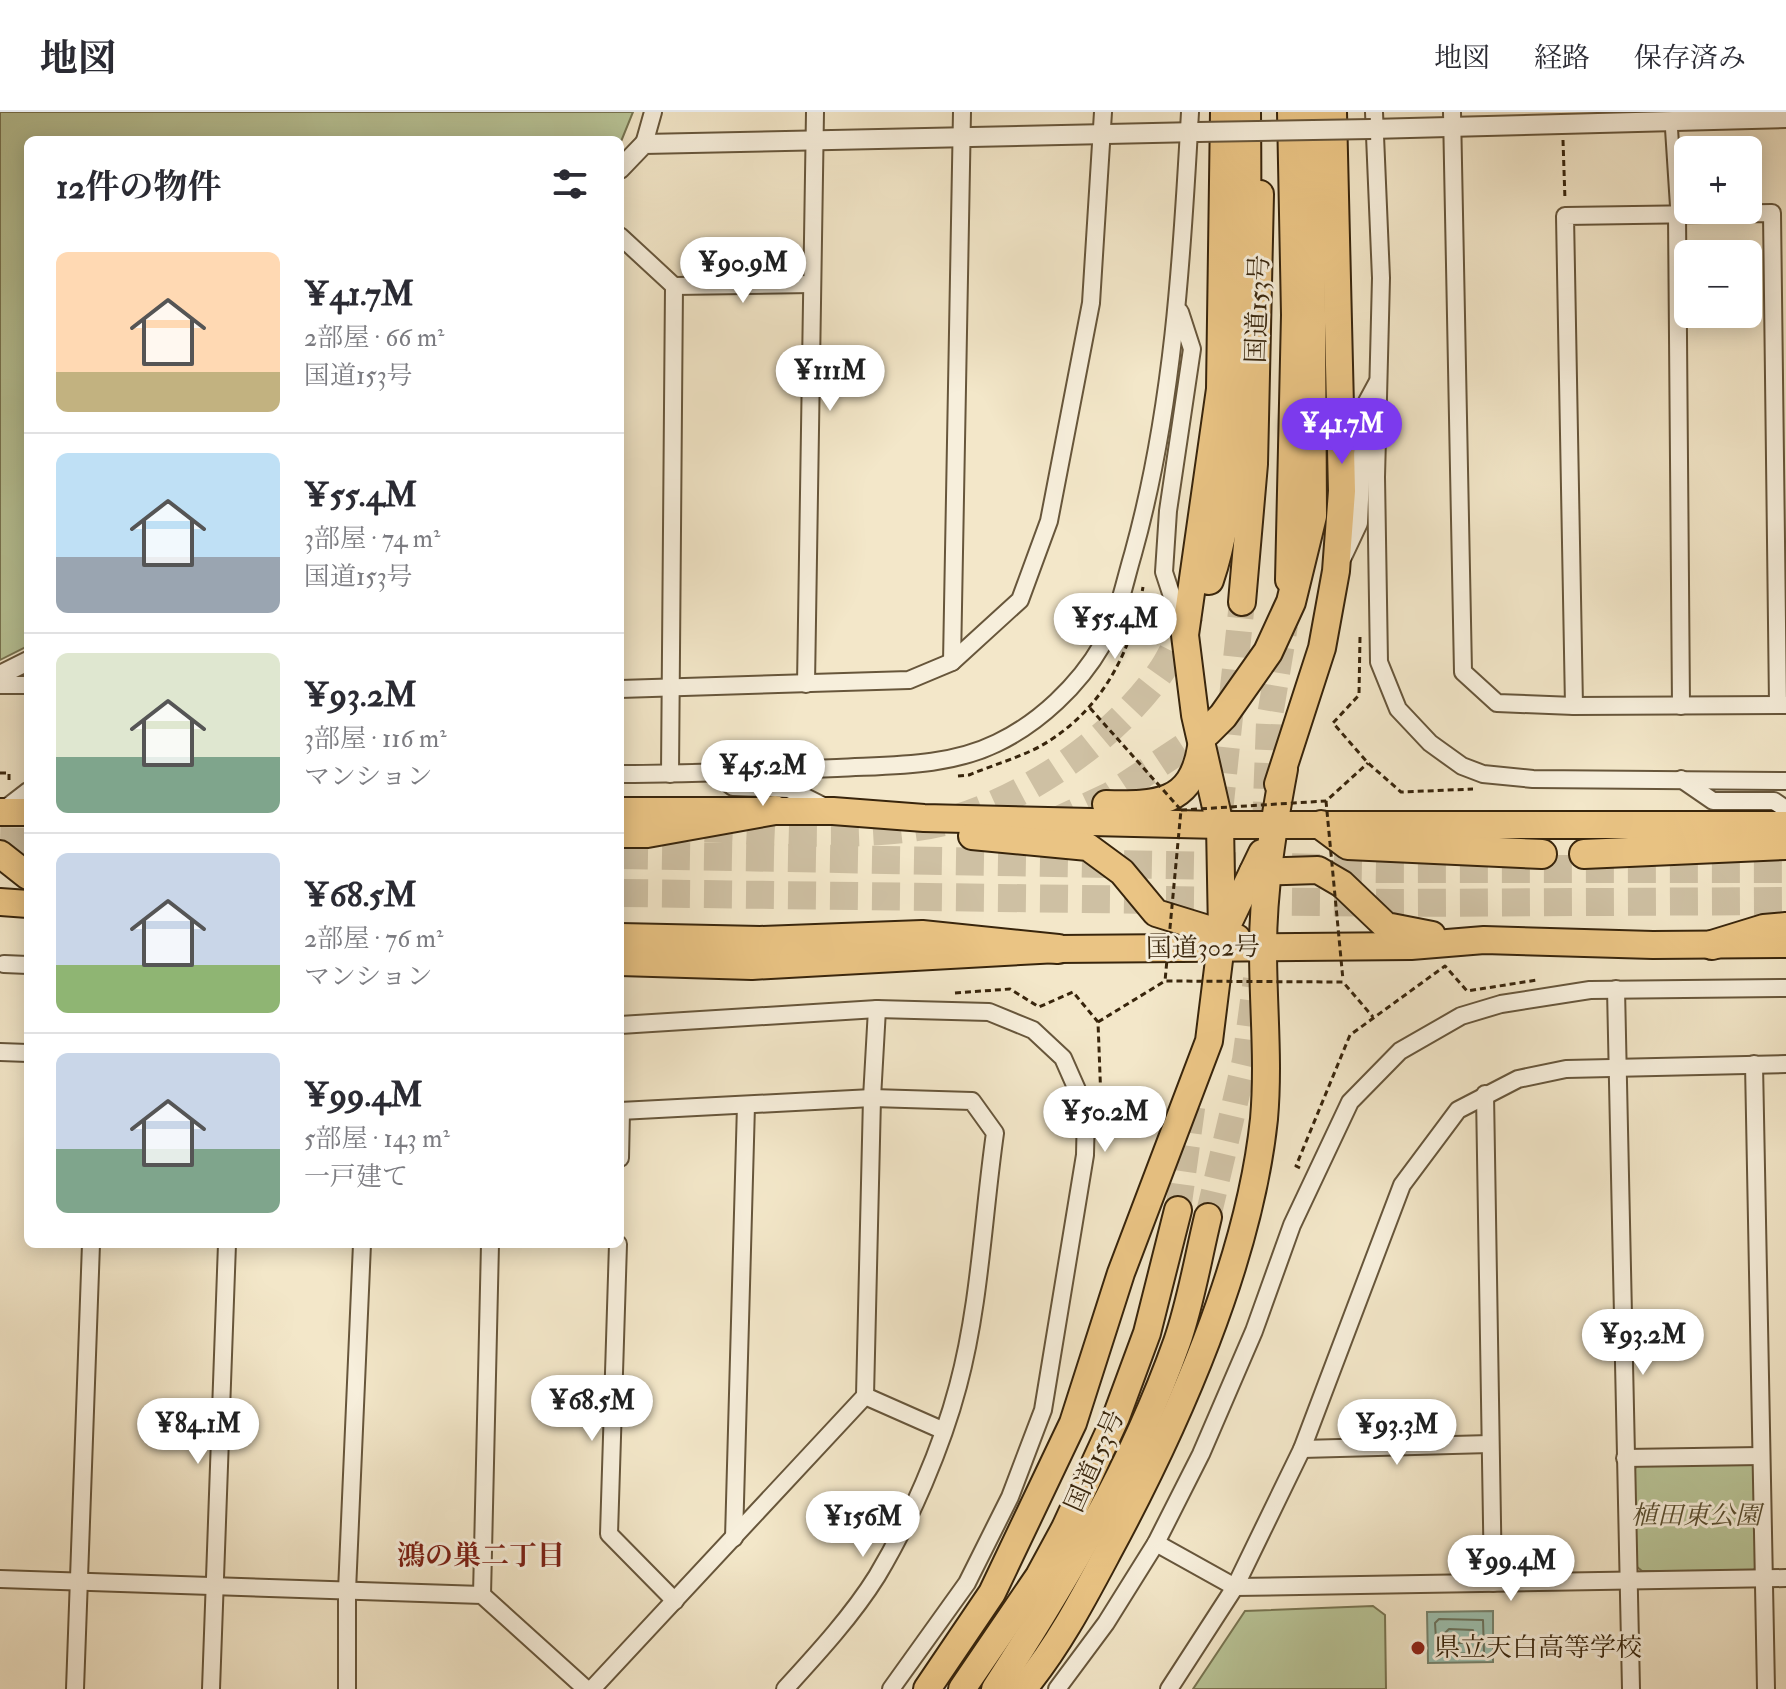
<!DOCTYPE html>
<html lang="ja">
<head>
<meta charset="utf-8">
<style>
	body { margin:0; font-family:"IM FELL Double Pica","Noto Serif JP",serif; background:#f7f7f7; color:#2b2b33; height:100vh; display:flex; flex-direction:column; font-size:30px; white-space:nowrap }
	* { box-sizing:border-box; margin:0 }
	p { font-size:26px; color:#7c7c81 }
	.icon { flex:none; width:44px; height:44px; fill:none; stroke:currentColor; stroke-width:2; stroke-linecap:round; stroke-linejoin:round }
	.map { position:relative; flex:1; overflow:hidden }
	.side { position:absolute; left:24px; top:24px; width:600px; height:1112px; display:flex; flex-direction:column; background:#fff; border-radius:12px; box-shadow:0 4px 20px #0003 }
	.side>* { flex:none }
	.buttons { position:absolute; left:1674px; top:24px; display:grid; gap:16px }
	.buttons a { display:grid; place-items:center; width:88px; height:88px; border-radius:12px; background:#fff; box-shadow:0 4px 20px #0003; font-size:40px }
	.price { position:absolute; translate:-50% -68px; padding:0 18px; border-radius:28px; background:#fff; color:#222; font-size:26px; line-height:52px; filter:drop-shadow(0 2px 4px #0008) }
	.price::after { content:''; position:absolute; left:50%; top:48px; width:24px; height:18px; margin-left:-12px; background:inherit; clip-path:polygon(0 0,100% 0,50% 100%) }
	.price.active { background:#7c3aed; color:#fff }
	ul { padding:0; list-style:none }
	li { display:flex; align-items:center; gap:24px; height:200px; padding:0 32px }
	li+li { border-top:2px solid #e1e1e2 }
	li span { display:grid; place-items:center; flex:none; width:224px; height:160px; border-radius:12px; color:#555 }
	li>.icon { margin-inline-start:auto }
	span .icon { width:96px; height:96px; fill:#fffc; stroke-width:1 }
	li b { font-size:34px }
	h2 { display:flex; justify-content:space-between; align-items:center; height:96px; padding:0 32px; font-size:34px }
	header { display:flex; align-items:center; gap:48px; box-sizing:border-box; height:112px; padding:0 40px; background:#fff; border-bottom:2px solid #e1e1e2 }
	header strong { font-size:38px }
	nav { display:flex; gap:44px; margin-inline-start:auto; font-size:28px }
	.map>svg:first-child { display:block }
	.green { fill:#b9c598; stroke:#787552; stroke-width:2 }
	.water { fill:#9dc1b0; stroke:#75836e; stroke-width:2 }
	.lines { fill:none; stroke-linecap:round; stroke-linejoin:round }
	.shore { stroke:#6a735e; stroke-width:2 }
	.trunk-tunnel { stroke:#cec0a3; stroke-width:26; stroke-dasharray:26 13; stroke-linecap:butt }
	.motorway-tunnel { stroke:#cec0a3; stroke-width:28; stroke-dasharray:28 14; stroke-linecap:butt }
	.pedestrian-casing { stroke:#67563b; stroke-width:15 }
	.minor-casing { stroke:#67563b; stroke-width:20 }
	.tertiary-casing { stroke:#67563b; stroke-width:22 }
	.trunk-casing { stroke:#38250c; stroke-width:30 }
	.motorway-casing { stroke:#38250c; stroke-width:32 }
	.path { stroke:#38250c; stroke-width:3; stroke-dasharray:6 4; stroke-linecap:butt }
	.pedestrian { stroke:#f7efdc; stroke-width:11 }
	.minor { stroke:#f7efdc; stroke-width:16 }
	.tertiary { stroke:#f7efdc; stroke-width:18 }
	.trunk { stroke:#eac484; stroke-width:26 }
	.motorway { stroke:#eac484; stroke-width:28 }
	.tertiary-bridge-casing { stroke:#67563b; stroke-width:22; stroke-linecap:butt }
	.path-bridge { stroke:#38250c; stroke-width:3; stroke-dasharray:6 4; stroke-linecap:butt }
	.tertiary-bridge { stroke:#f7efdc; stroke-width:18 }
	.poi-dot { fill:#8f2418; stroke:#f7efdc; stroke-width:3 }
	.labels { text-anchor:middle; dominant-baseline:central; stroke-width:6; stroke-linejoin:round; paint-order:stroke }
	.street-label { font-size:26px; fill:#38250c; stroke:#f7efdc }
	.park-label { font-size:26px; font-style:italic; fill:#584d2f; stroke:#f7efdc }
	.poi-label { font-size:26px; fill:#38250c; stroke:#f7efdc; text-anchor:start }
	.neighbourhood-label { font-size:28px; font-weight:bold; fill:#7a1f14; stroke:#f7efdc }
</style>
</head>
<body>
<header>
<strong>地図</strong>
<nav><a>地図</a><a>経路</a><a>保存済み</a></nav>
</header>
<div class="map">
<svg width="1786" height="1577" viewBox="0 0 1786 1577">
	<rect width="100%" height="100%" fill="#f3e7c9"/>
	<filter id="stains"><feTurbulence type="fractalNoise" baseFrequency=".0025" numOctaves="4"/><feColorMatrix values="0 0 0 0 .2 0 0 0 0 .09 0 0 0 0 .02 0 0 0 .5 -.17"/></filter>
	<radialGradient id="worn" r=".72"><stop offset=".6" stop-color="#630" stop-opacity="0"/><stop offset="1" stop-color="#630" stop-opacity=".3"/></radialGradient>
	<!-- green -->
	<g class="green">
		<path d="M0,0H633L620,32V28H28V534L0,548Z"/>
		<path d="M1750,1349L1757,1356L1758,1452L1753,1459H1642L1636,1454L1634,1358L1640,1350Z"/>
		<path d="M1373,1494L1385,1503L1386,1577H1193L1245,1499Z"/>
	</g>
	<!-- water -->
	<path class="water" d="M1493,1499V1550L1428,1551L1427,1500Z"/>
	<g class="lines">
		<!-- shore -->
		<g class="shore">
			<path d="M1439,1507L1483,1508L1484,1541L1437,1542L1435,1511Z"/>
			<path d="M1449,1517L1473,1518L1474,1530L1447,1532L1445,1521Z"/>
		</g>
		<!-- trunk-tunnel -->
		<g class="trunk-tunnel">
			<path d="M1220,700L1242,490"/>
			<path d="M1265,716L1269,610L1285,513"/>
			<path d="M1178,1098L1194,982"/>
			<path d="M1208,1105L1245,948L1256,867"/>
		</g>
		<!-- motorway-tunnel -->
		<g class="motorway-tunnel">
			<path d="M1050,712L1110,684L1207,620"/>
			<path d="M705,716C776,720 879,727 948,709C1026,687 1114,627 1160,561C1173,543 1181,520 1191,501"/>
			<path d="M0,729L28,730"/>
			<path d="M620,743L1381,757H1786"/>
			<path d="M620,781L1393,791L1786,789"/>
		</g>
		<defs>
			<path id="pedestrian" d="M1671,9L1677,102"/>
			<g id="minor">
				<path d="M1374,0L1381,166L1376,365L1379,550L1398,597L1430,631L1462,654L1483,662L1533,667L1786,669"/>
				<path d="M1452,0L1463,560L1497,591L1574,594L1786,593"/>
				<path d="M644,32L653,0"/>
				<path d="M1677,102L1681,594"/>
				<path d="M620,124L674,174L670,662"/>
				<path d="M674,174L812,172"/>
				<path d="M1180,200L1192,237L1168,399L1164,460L1183,518"/>
				<path d="M1343,445L1359,411L1364,295L1377,271"/>
				<path d="M952,550L962,0"/>
				<path d="M806,572L815,0"/>
				<path d="M0,573H28"/>
				<path d="M620,577L909,568L952,550L1020,488L1049,409L1091,191L1103,0"/>
				<path d="M1574,594L1565,104L1772,101L1778,593"/>
				<path d="M620,662C693,662 765,659 837,656C891,653 948,655 997,631C1039,611 1079,573 1102,533C1118,506 1124,472 1133,442C1173,298 1182,148 1190,0"/>
				<path d="M716,662L733,675L789,677L825,695"/>
				<path d="M1681,667L1713,689H1774L1786,697"/>
				<path d="M2,699L28,679"/>
				<path d="M4,852L28,853"/>
				<path d="M1616,877L1631,1577"/>
				<path d="M620,913L877,897L989,900L1033,918L1063,946L1086,998L1085,1043L1043,1298L1010,1385L967,1471L891,1577"/>
				<path d="M0,940L28,941"/>
				<path d="M1754,952L1766,1577"/>
				<path d="M1485,982L1493,1471"/>
				<path d="M620,999L872,986L972,989L995,1021C983,1105 980,1192 958,1274C942,1335 910,1409 877,1464C852,1504 817,1542 785,1577"/>
				<path d="M620,1046L621,999"/>
				<path d="M618,1132L609,1422L675,1489"/>
				<path d="M865,1284L872,986L877,897"/>
				<path d="M1302,1337L1490,1332"/>
				<path d="M1625,1346L1761,1344"/>
				<path d="M734,1426L746,993"/>
				<path d="M1156,1431L1235,1475L1786,1466"/>
				<path d="M0,1467L482,1483L586,1577"/>
				<path d="M482,1483L490,1132"/>
				<path d="M75,1577L91,1132"/>
				<path d="M211,1577L227,1132"/>
				<path d="M347,1577V1479L362,1132"/>
				<path d="M592,1577L865,1284L942,1318"/>
				<path d="M1057,1577L1106,1511L1156,1431L1201,1342L1254,1219L1292,1113L1350,990L1400,939L1461,904L1501,892L1590,878L1786,876"/>
				<path d="M1169,1577L1235,1475L1302,1337L1402,1073L1458,998L1518,967L1566,957L1786,952"/>
			</g>
			<g id="tertiary">
				<path d="M1371,17L1786,6"/>
				<path d="M620,57L644,32L1198,20"/>
				<path d="M0,563L28,549"/>
			</g>
			<g id="trunk">
				<path d="M1289,468L1295,203L1291,0"/>
				<path d="M1242,490L1254,352L1260,82"/>
				<path d="M1278,672L1322,536L1336,459L1342,379L1333,0"/>
				<path d="M1106,692C1156,693 1192,693 1201,635"/>
				<path d="M620,699H833L924,706L1220,713H1786"/>
				<path d="M0,700H28"/>
				<path d="M972,724L1088,735L1122,760L1156,801L1237,826"/>
				<path d="M0,742L28,764"/>
				<path d="M1253,760L1318,758L1342,772L1386,814L1432,823"/>
				<path d="M0,790L28,792"/>
				<path d="M1222,820L1220,713L1195,603L1185,523L1220,277L1224,0"/>
				<path d="M620,850L752,854L1058,837L1411,834L1484,828L1653,833L1786,832"/>
				<path d="M927,1577L992,1481L1073,1311L1121,1161L1209,929L1222,824L1262,741"/>
				<path d="M962,1577L1039,1464L1065,1416L1116,1305L1147,1221L1178,1098"/>
				<path d="M995,1577C1066,1468 1133,1354 1177,1230C1191,1190 1198,1146 1208,1105"/>
				<path d="M1023,1577C1058,1535 1084,1485 1109,1438C1177,1312 1249,1150 1264,1007C1269,950 1263,894 1263,837C1263,777 1273,716 1284,657"/>
			</g>
			<g id="motorway">
				<path d="M1209,468C1224,424 1229,377 1235,330C1247,220 1247,111 1246,0"/>
				<path d="M1207,620L1223,604L1268,540L1291,490L1312,404L1310,0"/>
				<path d="M1321,713L1348,733L1542,742"/>
				<path d="M620,721H647L775,698"/>
				<path d="M1584,742L1786,733"/>
				<path d="M620,826L760,829L922,823L1058,837"/>
				<path d="M1712,833L1764,817L1786,815"/>
			</g>
		</defs>
		<!-- pedestrian casing -->
		<use href="#pedestrian" class="pedestrian-casing"/>
		<!-- minor casing -->
		<use href="#minor" class="minor-casing"/>
		<!-- tertiary casing -->
		<use href="#tertiary" class="tertiary-casing"/>
		<!-- trunk casing -->
		<use href="#trunk" class="trunk-casing"/>
		<!-- motorway casing -->
		<use href="#motorway" class="motorway-casing"/>
		<!-- path -->
		<g class="path">
			<path d="M1563,28L1565,88"/>
			<path d="M1360,525L1359,583L1333,611L1368,651L1401,680L1473,677"/>
			<path d="M0,661H9V670"/>
			<path d="M958,664L969,663C995,652 1026,644 1049,629C1104,594 1132,538 1143,475"/>
			<path d="M955,881L1010,877L1039,895L1073,880L1098,910L1101,989"/>
			<path d="M1300,1056L1296,1054L1350,923L1445,854L1467,879L1537,868"/>
		</g>
		<!-- pedestrian -->
		<use href="#pedestrian" class="pedestrian"/>
		<!-- minor -->
		<use href="#minor" class="minor"/>
		<!-- tertiary -->
		<use href="#tertiary" class="tertiary"/>
		<!-- trunk -->
		<use href="#trunk" class="trunk"/>
		<!-- motorway -->
		<use href="#motorway" class="motorway"/>
		<defs>
			<path id="tertiary-bridge" d="M1198,20L1371,17"/>
		</defs>
		<!-- tertiary-bridge casing -->
		<use href="#tertiary-bridge" class="tertiary-bridge-casing"/>
		<!-- path-bridge -->
		<g class="path-bridge">
			<path d="M1090,596L1181,698L1165,869"/>
			<path d="M1326,689L1343,868"/>
			<path d="M1181,698L1326,689L1368,651"/>
			<path d="M1098,910L1165,869L1343,870L1373,905"/>
		</g>
		<!-- tertiary-bridge -->
		<use href="#tertiary-bridge" class="tertiary-bridge"/>
	</g>
	<!-- markers -->
	<circle class="poi-dot" cx="1418" cy="1536" r="8"/>
	<g class="labels">
		<!-- street labels -->
		<g class="street-label">
			<text transform="translate(1258 197) rotate(-88)">国道153号</text>
			<text transform="translate(1203 836) rotate(-1)">国道302号</text>
			<text transform="translate(1095 1349) rotate(-66)">国道153号</text>
		</g>
		<!-- park labels -->
		<g class="park-label">
			<text x="1696" y="1404">植田東公園</text>
		</g>
		<!-- poi labels -->
		<g class="poi-label">
			<text x="1434" y="1536">県立天白高等学校</text>
		</g>
		<!-- neighbourhood labels -->
		<g class="neighbourhood-label">
			<text x="481" y="1444">鴻の巣二丁目</text>
		</g>
	</g>
	<rect width="100%" height="100%" filter="url(#stains)"/>
	<rect width="100%" height="100%" fill="url(#worn)"/>
</svg>
<div class="buttons">
<a>+</a>
<a>−</a>
</div>
<b class="price" style="left:743px;top:193px">¥90.9M</b>
<b class="price" style="left:830px;top:301px">¥111M</b>
<b class="price active" style="left:1342px;top:354px">¥41.7M</b>
<b class="price" style="left:1115px;top:549px">¥55.4M</b>
<b class="price" style="left:763px;top:696px">¥45.2M</b>
<b class="price" style="left:1105px;top:1042px">¥50.2M</b>
<b class="price" style="left:1643px;top:1265px">¥93.2M</b>
<b class="price" style="left:592px;top:1331px">¥68.5M</b>
<b class="price" style="left:198px;top:1354px">¥84.1M</b>
<b class="price" style="left:1397px;top:1355px">¥93.3M</b>
<b class="price" style="left:863px;top:1447px">¥156M</b>
<b class="price" style="left:1511px;top:1491px">¥99.4M</b>
<section class="side">
<h2>12件の物件<svg class="icon" aria-label="filters" viewBox="0 0 24 24"><path d="M4 7h16M4 17h16"/><circle cx="9" cy="7" r="2"/><circle cx="15" cy="17" r="2"/></svg></h2>
<ul>
<li><span style="background:linear-gradient(#ffd9b3 75%,#c2b280 0)"><svg class="icon" aria-label="home" viewBox="0 0 24 24"><path d="M3 11l9-7 9 7M6 9v11h12V9"/></svg></span><div><b>¥41.7M</b><p>2部屋 · 66 m²</p><p>国道153号</p></div></li>
<li><span style="background:linear-gradient(#bfe0f5 65%,#9aa5b1 0)"><svg class="icon" aria-label="home" viewBox="0 0 24 24"><path d="M3 11l9-7 9 7M6 9v11h12V9"/></svg></span><div><b>¥55.4M</b><p>3部屋 · 74 m²</p><p>国道153号</p></div></li>
<li><span style="background:linear-gradient(#dfe7d0 65%,#7fa58c 0)"><svg class="icon" aria-label="home" viewBox="0 0 24 24"><path d="M3 11l9-7 9 7M6 9v11h12V9"/></svg></span><div><b>¥93.2M</b><p>3部屋 · 116 m²</p><p>マンション</p></div></li>
<li><span style="background:linear-gradient(#c9d6e8 70%,#8fb573 0)"><svg class="icon" aria-label="home" viewBox="0 0 24 24"><path d="M3 11l9-7 9 7M6 9v11h12V9"/></svg></span><div><b>¥68.5M</b><p>2部屋 · 76 m²</p><p>マンション</p></div></li>
<li><span style="background:linear-gradient(#c9d6e8 60%,#7fa58c 0)"><svg class="icon" aria-label="home" viewBox="0 0 24 24"><path d="M3 11l9-7 9 7M6 9v11h12V9"/></svg></span><div><b>¥99.4M</b><p>5部屋 · 143 m²</p><p>一戸建て</p></div></li>
</ul>
</section>
</div>
</body>
</html>
